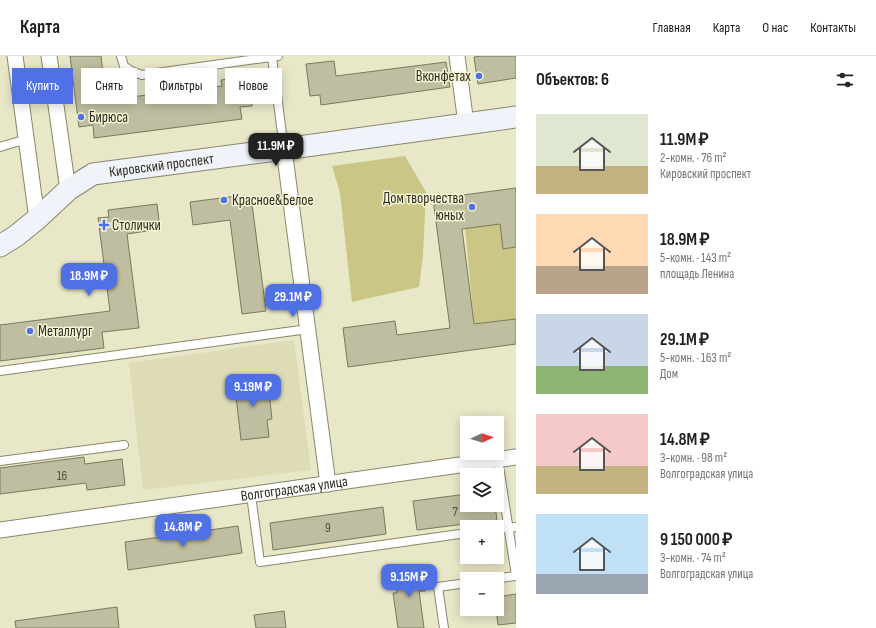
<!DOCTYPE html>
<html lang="ru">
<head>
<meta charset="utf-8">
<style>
	body { margin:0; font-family:"Sofia Sans Condensed",sans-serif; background:#f2f2f2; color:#202124; height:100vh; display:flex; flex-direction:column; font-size:15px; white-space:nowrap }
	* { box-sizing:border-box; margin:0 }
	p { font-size:13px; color:#757577 }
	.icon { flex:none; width:22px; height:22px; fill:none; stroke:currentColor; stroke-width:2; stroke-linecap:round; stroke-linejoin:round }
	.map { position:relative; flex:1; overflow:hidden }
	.sheet { display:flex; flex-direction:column; background:#fff; width:360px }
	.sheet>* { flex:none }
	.hud { position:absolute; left:12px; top:12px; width:380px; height:36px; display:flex; gap:8px }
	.needle { width:26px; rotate:86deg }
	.fabs { position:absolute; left:460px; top:360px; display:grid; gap:8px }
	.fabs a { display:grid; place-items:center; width:44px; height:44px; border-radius:0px; background:#fff; box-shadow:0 2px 10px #0003; font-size:20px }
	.price { position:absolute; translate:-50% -34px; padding:0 9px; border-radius:8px; background:#4f71e5; color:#fff; font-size:13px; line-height:26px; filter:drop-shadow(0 1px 2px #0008) }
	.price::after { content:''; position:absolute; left:50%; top:24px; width:12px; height:9px; margin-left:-6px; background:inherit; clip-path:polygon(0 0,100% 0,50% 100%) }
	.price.current { background:#222; color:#fff }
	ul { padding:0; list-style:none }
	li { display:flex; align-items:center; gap:12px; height:100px; padding:0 20px }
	li span { display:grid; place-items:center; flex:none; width:112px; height:80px; border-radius:0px; color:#555 }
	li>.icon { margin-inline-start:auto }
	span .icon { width:48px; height:48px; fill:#fffc; stroke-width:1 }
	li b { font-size:17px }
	h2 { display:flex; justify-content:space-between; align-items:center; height:48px; padding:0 20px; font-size:17px }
	.tag { padding:0 14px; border-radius:0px; background:#fff; box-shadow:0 2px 10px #0003; font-size:14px; line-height:36px }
	.tag.current { background:#4f71e5; color:#fff }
	header { display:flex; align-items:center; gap:24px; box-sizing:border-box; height:56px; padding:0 20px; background:#fff; border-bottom:1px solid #e0e0e0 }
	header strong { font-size:19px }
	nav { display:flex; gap:22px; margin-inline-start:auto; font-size:14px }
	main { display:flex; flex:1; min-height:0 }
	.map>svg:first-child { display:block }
	.built { fill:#dddcb7 }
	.green { fill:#cac786 }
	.building { fill:#bfbea0; stroke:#7a795d }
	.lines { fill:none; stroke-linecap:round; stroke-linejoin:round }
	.lane-casing { stroke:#88876a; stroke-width:10 }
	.street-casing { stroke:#88876a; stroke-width:17 }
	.secondary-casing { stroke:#88876a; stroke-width:23 }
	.lane { stroke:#fff; stroke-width:8 }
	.street { stroke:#fff; stroke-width:15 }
	.secondary { stroke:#f0f3f9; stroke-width:21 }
	.poi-dot { fill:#4f71e5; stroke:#f5f4d5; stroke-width:1.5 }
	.labels { text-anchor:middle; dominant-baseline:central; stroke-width:3; stroke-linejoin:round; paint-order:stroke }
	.number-label { font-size:13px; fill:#535242 }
	.poi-label { font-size:15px; fill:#2f2e22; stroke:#f5f4d5; text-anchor:start }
	.street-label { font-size:15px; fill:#2f2e22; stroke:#f5f4d5 }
</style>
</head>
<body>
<header>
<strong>Карта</strong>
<nav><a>Главная</a><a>Карта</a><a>О нас</a><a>Контакты</a></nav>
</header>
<main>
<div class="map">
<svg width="516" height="572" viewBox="0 0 516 572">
	<rect width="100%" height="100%" fill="#e8e7c8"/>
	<!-- built -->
	<path class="built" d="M294,284L311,414L143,434L129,307Z"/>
	<!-- green -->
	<g class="green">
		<path d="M405,100L426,136L423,199L419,231L352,246L340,137L332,110Z"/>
		<path d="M500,168L503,193L516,191V263L474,268L465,172Z"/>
	</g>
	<!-- building -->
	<g class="building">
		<path d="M70,0H101L106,44L222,30L221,24L248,20L252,50L240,51L242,63L94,82L93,69L79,71Z"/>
		<path d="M482,0H516V22L478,28L474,1Z"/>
		<path d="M334,5L336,20L446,6L450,31L321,49L320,39L310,40L306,8Z"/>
		<path d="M516,132V191L503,193L500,168L462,173L474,268L516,263V288L348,311L343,272L395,265L397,279L450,272L433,143Z"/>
		<path d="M237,140L238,149L252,148L266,255L242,258L230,164L193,169L190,146Z"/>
		<path d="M157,148L160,173L127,178L139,272L102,276L104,292L0,305V269L110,255L98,162L109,161L108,154Z"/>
		<path d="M261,320L263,336H269L272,363L267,364L269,381L241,384L234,323Z"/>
		<path d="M84,401L85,408L122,403L125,429L87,434L86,427L0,438V412Z"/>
		<path d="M467,438V449H495L497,464L417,474L413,445Z"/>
		<path d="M383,451L386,478L273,494L270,467Z"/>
		<path d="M238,470L242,497L128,514L125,486Z"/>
		<path d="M422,511L425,535H419L424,572H398L393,537H397L394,514Z"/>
		<path d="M516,538V567L498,569L496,553H497V541Z"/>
		<path d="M117,551L119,572H16L15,565Z"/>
		<path d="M284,555L286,572H256L254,559Z"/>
	</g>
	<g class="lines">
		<defs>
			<g id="lane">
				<path d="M121,0L124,10L131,15L142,19L278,0"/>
				<path d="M272,1L284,93"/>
				<path d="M0,91L27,83"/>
				<path d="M0,315L308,273"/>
				<path d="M498,404L516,520"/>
				<path d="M0,405L124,389"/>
				<path d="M251,439L260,506L467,477"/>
				<path d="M497,473L516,471"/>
				<path d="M493,523L516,520"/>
				<path d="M444,572L438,531L467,527"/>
			</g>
			<g id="street">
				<path d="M15,0L37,163"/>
				<path d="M49,0L68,134"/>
				<path d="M457,0L466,68"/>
				<path d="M284,93L328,428"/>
				<path id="s1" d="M0,474L516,401"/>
			</g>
			<g id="secondary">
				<path id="s2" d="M0,190L16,180L37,163L68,134L93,118L284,93L516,61"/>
			</g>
		</defs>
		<!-- lane casing -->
		<use href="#lane" class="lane-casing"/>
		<!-- street casing -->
		<use href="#street" class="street-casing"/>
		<!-- secondary casing -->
		<use href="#secondary" class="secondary-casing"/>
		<!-- lane -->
		<use href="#lane" class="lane"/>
		<!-- street -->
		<use href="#street" class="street"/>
		<!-- secondary -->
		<use href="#secondary" class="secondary"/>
	</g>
	<!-- markers -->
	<g class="poi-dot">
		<circle cx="479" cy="20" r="4"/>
		<circle cx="81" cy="61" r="4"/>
		<circle cx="224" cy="144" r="4"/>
		<circle cx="472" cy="151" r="4"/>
		<path d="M102 163h4v4h4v4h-4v4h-4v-4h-4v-4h4z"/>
		<circle cx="30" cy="275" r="4"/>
	</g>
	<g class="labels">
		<!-- number labels -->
		<g class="number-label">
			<text x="62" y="420">16</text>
			<text x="455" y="456">7</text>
			<text x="328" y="472">9</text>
		</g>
		<!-- poi labels -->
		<g class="poi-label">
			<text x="471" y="20" text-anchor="end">Вконфетах</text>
			<text x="89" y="61">Бирюса</text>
			<text x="464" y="142" text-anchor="end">Дом творчества<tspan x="464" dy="17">юных</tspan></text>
			<text x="232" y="144">Красное&amp;Белое</text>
			<text x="112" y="169">Столички</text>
			<text x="38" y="275">Металлург</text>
		</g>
		<!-- street labels -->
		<g class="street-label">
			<text stroke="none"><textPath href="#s2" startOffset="187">Кировский проспект</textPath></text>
			<text stroke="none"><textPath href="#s1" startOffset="297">Волгоградская улица</textPath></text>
		</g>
	</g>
</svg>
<div class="fabs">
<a><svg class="needle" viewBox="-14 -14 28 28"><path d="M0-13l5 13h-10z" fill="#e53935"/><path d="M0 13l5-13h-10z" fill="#757577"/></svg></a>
<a><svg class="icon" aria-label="layers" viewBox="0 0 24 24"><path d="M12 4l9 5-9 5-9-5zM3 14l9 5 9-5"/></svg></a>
<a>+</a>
<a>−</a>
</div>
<b class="price current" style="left:276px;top:111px">11.9M ₽</b>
<b class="price" style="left:89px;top:241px">18.9M ₽</b>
<b class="price" style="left:293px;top:262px">29.1M ₽</b>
<b class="price" style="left:253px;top:352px">9.19M ₽</b>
<b class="price" style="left:183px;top:492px">14.8M ₽</b>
<b class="price" style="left:409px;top:542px">9.15M ₽</b>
<div class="hud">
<a class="tag current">Купить</a>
<a class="tag">Снять</a>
<a class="tag">Фильтры</a>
<a class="tag">Новое</a>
</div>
</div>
<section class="sheet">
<h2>Объектов: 6<svg class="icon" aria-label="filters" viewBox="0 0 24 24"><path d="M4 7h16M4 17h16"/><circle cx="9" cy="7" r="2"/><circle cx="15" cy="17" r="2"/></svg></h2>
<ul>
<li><span style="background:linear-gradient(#dfe7d0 65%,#c2b280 0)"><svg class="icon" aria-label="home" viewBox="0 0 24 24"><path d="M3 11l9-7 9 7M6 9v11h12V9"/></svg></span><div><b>11.9M ₽</b><p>2-комн. · 76 m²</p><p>Кировский проспект</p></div></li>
<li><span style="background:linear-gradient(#ffd9b3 65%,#b9a48a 0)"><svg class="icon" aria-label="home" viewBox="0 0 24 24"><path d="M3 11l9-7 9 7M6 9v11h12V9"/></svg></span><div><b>18.9M ₽</b><p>5-комн. · 143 m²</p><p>площадь Ленина</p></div></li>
<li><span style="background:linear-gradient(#c9d6e8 65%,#8fb573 0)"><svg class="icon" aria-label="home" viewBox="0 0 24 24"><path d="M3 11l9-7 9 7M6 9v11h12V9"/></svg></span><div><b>29.1M ₽</b><p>5-комн. · 163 m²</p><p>Дом</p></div></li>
<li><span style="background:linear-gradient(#f6c9c9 65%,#c2b280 0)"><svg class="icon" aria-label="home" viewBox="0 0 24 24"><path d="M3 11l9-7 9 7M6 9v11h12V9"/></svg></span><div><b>14.8M ₽</b><p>3-комн. · 98 m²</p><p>Волгоградская улица</p></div></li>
<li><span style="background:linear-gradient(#bfe0f5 75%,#9aa5b1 0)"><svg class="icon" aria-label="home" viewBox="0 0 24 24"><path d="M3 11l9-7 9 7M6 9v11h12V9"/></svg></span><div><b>9 150 000 ₽</b><p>3-комн. · 74 m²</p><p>Волгоградская улица</p></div></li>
</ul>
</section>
</main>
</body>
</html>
